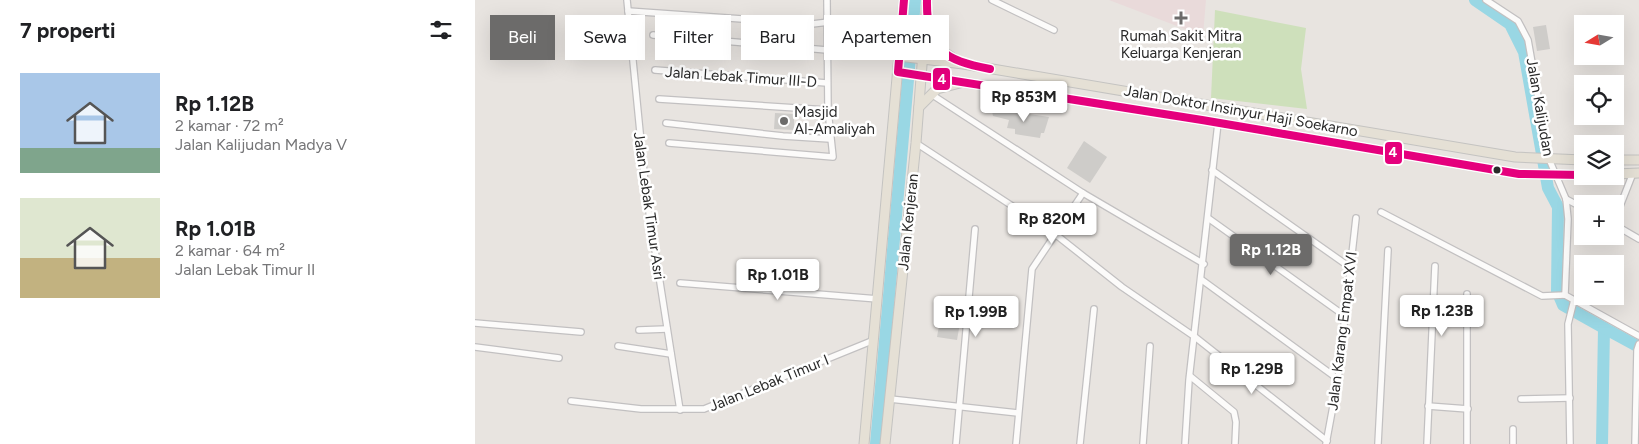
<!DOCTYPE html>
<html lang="id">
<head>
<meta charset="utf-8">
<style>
	body { margin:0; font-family:Figtree,sans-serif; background:#f6f6f6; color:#202124; height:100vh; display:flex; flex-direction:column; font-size:19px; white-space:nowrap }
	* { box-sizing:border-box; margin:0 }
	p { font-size:16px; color:#757577 }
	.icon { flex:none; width:28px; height:28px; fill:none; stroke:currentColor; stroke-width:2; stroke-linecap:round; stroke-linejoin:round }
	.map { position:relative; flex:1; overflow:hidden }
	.sheet { display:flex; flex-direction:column; background:#fff; width:475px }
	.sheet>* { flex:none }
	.top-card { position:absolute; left:15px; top:15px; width:475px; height:45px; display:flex; gap:10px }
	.needle { width:32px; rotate:259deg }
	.controls { position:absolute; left:1099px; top:15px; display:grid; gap:10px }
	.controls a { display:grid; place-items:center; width:50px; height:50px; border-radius:0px; background:#fff; box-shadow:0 5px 20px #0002; font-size:25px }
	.price { position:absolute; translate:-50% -42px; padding:0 11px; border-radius:5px; background:#fff; color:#222; font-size:16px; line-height:32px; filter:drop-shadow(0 1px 2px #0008) }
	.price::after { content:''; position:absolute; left:50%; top:30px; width:15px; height:11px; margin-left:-8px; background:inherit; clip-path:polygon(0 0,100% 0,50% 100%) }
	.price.current { background:#6c6b6a; color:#fff }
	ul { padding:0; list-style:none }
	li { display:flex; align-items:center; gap:15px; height:125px; padding:0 20px }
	li span { display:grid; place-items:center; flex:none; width:140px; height:100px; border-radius:0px; color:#555 }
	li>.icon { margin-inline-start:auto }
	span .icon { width:60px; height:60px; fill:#fffc; stroke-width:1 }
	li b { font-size:21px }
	h2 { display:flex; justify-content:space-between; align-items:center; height:60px; padding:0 20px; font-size:21px }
	.pill { padding:0 18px; border-radius:0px; background:#fff; box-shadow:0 5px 20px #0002; font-size:18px; line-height:45px }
	.pill.current { background:#6c6b6a; color:#fff }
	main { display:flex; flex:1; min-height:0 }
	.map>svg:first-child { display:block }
	.medical { fill:#e9dada }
	.green { fill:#cee0bb }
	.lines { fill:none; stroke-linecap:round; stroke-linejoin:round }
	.river { stroke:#99d7e4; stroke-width:12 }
	.building { fill:#ceccc9 }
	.street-casing { stroke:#c2c0c1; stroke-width:8 }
	.primary-casing { stroke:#c4c3c1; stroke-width:11 }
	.street { stroke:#fcfbfa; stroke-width:5.5 }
	.primary { stroke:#e5e0d5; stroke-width:9 }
	.bus-1-casing { stroke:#fff; stroke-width:11 }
	.bus-1 { stroke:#e5007d; stroke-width:8 }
	.poi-dot { fill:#6c6b6a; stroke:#fff; stroke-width:2 }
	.bus-dot { fill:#2a2a2a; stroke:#fff; stroke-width:2 }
	.labels { text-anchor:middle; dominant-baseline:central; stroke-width:5; stroke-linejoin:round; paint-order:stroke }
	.poi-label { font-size:15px; fill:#2a2a2a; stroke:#fff }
	.street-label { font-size:15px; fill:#2a2a2a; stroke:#fff }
	.line-badge { stroke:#fff; stroke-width:2 }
	.badge-label { font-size:14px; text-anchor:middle; font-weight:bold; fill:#fff }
</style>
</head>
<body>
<main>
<section class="sheet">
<h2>7 properti<svg class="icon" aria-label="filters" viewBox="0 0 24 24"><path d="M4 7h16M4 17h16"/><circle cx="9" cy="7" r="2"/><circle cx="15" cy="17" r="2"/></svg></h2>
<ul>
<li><span style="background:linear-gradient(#a9c7e8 75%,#7fa58c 0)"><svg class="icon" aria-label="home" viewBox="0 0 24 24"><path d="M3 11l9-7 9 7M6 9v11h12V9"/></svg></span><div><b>Rp 1.12B</b><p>2 kamar · 72 m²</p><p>Jalan Kalijudan Madya V</p></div></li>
<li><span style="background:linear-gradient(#dfe7d0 60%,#c2b280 0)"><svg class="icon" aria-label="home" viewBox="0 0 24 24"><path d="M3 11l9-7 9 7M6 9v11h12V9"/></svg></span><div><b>Rp 1.01B</b><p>2 kamar · 64 m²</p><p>Jalan Lebak Timur II</p></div></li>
</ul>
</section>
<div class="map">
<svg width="1164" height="444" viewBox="0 0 1164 444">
	<rect width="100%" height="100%" fill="#e8e4e0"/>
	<!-- medical -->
	<path class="medical" d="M634,0H731L728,36Z"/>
	<!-- green -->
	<path class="green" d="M740,10L831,28L826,69L832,109L736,98Z"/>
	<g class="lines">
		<!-- river -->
		<g class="river">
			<path d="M1000,0L1035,24L1049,52L1073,188L1083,207L1082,291L1088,305L1129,328L1127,444"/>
			<path d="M1129,328L1164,347"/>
			<path d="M401,444L440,0"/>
		</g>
	</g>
	<!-- building -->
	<g class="building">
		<path d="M1071,25L1075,49L1062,51L1058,27Z"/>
		<path d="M522,109L574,117L569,133H566L565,138L540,134V129L532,128L534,120L518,116L517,111Z"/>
		<path d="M300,113L319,114V130L299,129Z"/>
		<path d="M609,141L632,157L615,183L592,168Z"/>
		<path d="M465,320L485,323L482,340L462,337Z"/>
	</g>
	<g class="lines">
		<defs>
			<g id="street">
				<path d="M152,0L171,193L205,410"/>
				<path d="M517,0L579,30"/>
				<path d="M1011,0L1043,21L1053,40L1074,159L1091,199L1093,219L1090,295"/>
				<path d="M153,11L337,24L354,22L425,44"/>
				<path d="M178,35L352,50"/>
				<path d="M180,70L352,83"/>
				<path d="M456,94L608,193L729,264"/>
				<path d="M184,99L353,110"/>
				<path d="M191,123L308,136L355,139"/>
				<path d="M194,143L358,157L353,110L352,0"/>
				<path d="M441,143L580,234L647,287L720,337L852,441"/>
				<path d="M737,170L876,268"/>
				<path d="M1091,199L1108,208"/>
				<path d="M906,212L1067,296L1090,295"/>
				<path d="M733,218L870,316"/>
				<path d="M1140,219L1158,173"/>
				<path d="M1140,225L1164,239"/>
				<path d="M727,280L863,379"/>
				<path d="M205,283L403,299"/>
				<path d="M992,294V444"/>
				<path d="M1090,295L1164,336"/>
				<path d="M0,323L106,332"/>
				<path d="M164,330L192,329"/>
				<path d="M143,346L196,354"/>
				<path d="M0,347L84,358"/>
				<path d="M715,376L759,412L761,422L760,444"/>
				<path d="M415,399L543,413"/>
				<path d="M1046,399L1095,398"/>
				<path d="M96,401L166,409H229L399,340"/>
				<path d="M953,406L993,409"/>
				<path d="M481,444L500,229"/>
				<path d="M541,444L557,269L608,193"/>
				<path d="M605,444L619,309"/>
				<path d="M668,444L675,346"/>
				<path d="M710,444L714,380L743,123"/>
				<path d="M851,444L863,379L881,218"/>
				<path d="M903,444L913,250"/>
				<path d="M952,444L960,266"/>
				<path d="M1038,444V429"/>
				<path d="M1095,444L1093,324L1099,300"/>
				<path d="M1160,444L1162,350L1164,344"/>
			</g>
			<g id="primary">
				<path d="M452,26L460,46L481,60"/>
				<path d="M424,56L488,64L1040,157L1108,160"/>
				<path d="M423,72L727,120L1044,174L1108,175"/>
				<path d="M444,107L462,89L485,83"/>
				<path d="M1140,160H1164"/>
				<path d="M1140,174L1164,173"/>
				<path d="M389,444L429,0"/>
				<path d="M410,444L441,143L452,0"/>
			</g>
		</defs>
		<!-- street casing -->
		<use href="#street" class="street-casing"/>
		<!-- primary casing -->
		<use href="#primary" class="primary-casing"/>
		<!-- street -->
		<use href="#street" class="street"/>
		<!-- primary -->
		<use href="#primary" class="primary"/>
		<defs>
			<g id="bus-1">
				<path d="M429,0L423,72L727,120L1044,174L1108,175"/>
				<path d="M452,0C451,50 469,60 515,69"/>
			</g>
		</defs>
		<!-- bus-1 casing -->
		<use href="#bus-1" class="bus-1-casing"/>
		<!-- bus-1 -->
		<use href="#bus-1" class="bus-1"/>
	</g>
	<!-- markers -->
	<g class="poi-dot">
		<path d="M703.5 10.5h5v5h5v5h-5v5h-5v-5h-5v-5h5z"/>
		<circle cx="309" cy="121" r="5"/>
	</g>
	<circle class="bus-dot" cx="1022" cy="170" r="4.5"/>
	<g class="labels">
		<!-- poi labels -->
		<g class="poi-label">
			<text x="706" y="36">Rumah Sakit Mitra<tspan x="706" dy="17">Keluarga Kenjeran</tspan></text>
			<text x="319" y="112" text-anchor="start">Masjid<tspan x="319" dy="17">Al-Amaliyah</tspan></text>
		</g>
		<!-- street labels -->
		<g class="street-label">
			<text transform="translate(266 77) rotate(4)">Jalan Lebak Timur III-D</text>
			<text transform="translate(1065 107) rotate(80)">Jalan Kalijudan</text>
			<text transform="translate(766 111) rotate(10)">Jalan Doktor Insinyur Haji Soekarno</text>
			<text transform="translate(174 206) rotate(82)">Jalan Lebak Timur Asri</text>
			<text transform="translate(433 222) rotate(-84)">Jalan Kenjeran</text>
			<text transform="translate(867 331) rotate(-83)">Jalan Karang Empat XVI</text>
			<text transform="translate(294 383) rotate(-22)">Jalan Lebak Timur I</text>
		</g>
	</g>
	<g class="line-badge">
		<rect x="457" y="67" width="19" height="24" rx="5" fill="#e5007d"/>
		<rect x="909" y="141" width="19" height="24" rx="5" fill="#e5007d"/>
	</g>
	<g class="badge-label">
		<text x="467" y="84">4</text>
		<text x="918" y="157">4</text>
	</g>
</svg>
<div class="controls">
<a><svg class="needle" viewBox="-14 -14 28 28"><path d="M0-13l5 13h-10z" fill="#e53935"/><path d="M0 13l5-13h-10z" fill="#757577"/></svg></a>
<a><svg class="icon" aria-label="locate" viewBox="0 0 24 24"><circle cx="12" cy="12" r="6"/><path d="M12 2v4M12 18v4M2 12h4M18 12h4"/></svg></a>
<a><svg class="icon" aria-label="layers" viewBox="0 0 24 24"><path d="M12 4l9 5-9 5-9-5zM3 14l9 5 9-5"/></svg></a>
<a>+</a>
<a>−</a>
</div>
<b class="price" style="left:549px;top:123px">Rp 853M</b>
<b class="price" style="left:577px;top:245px">Rp 820M</b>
<b class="price current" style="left:796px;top:276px">Rp 1.12B</b>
<b class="price" style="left:303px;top:301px">Rp 1.01B</b>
<b class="price" style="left:967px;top:337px">Rp 1.23B</b>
<b class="price" style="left:501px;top:338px">Rp 1.99B</b>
<b class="price" style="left:777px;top:395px">Rp 1.29B</b>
<div class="top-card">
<a class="pill current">Beli</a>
<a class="pill">Sewa</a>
<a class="pill">Filter</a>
<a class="pill">Baru</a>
<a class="pill">Apartemen</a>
</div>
</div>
</main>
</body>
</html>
